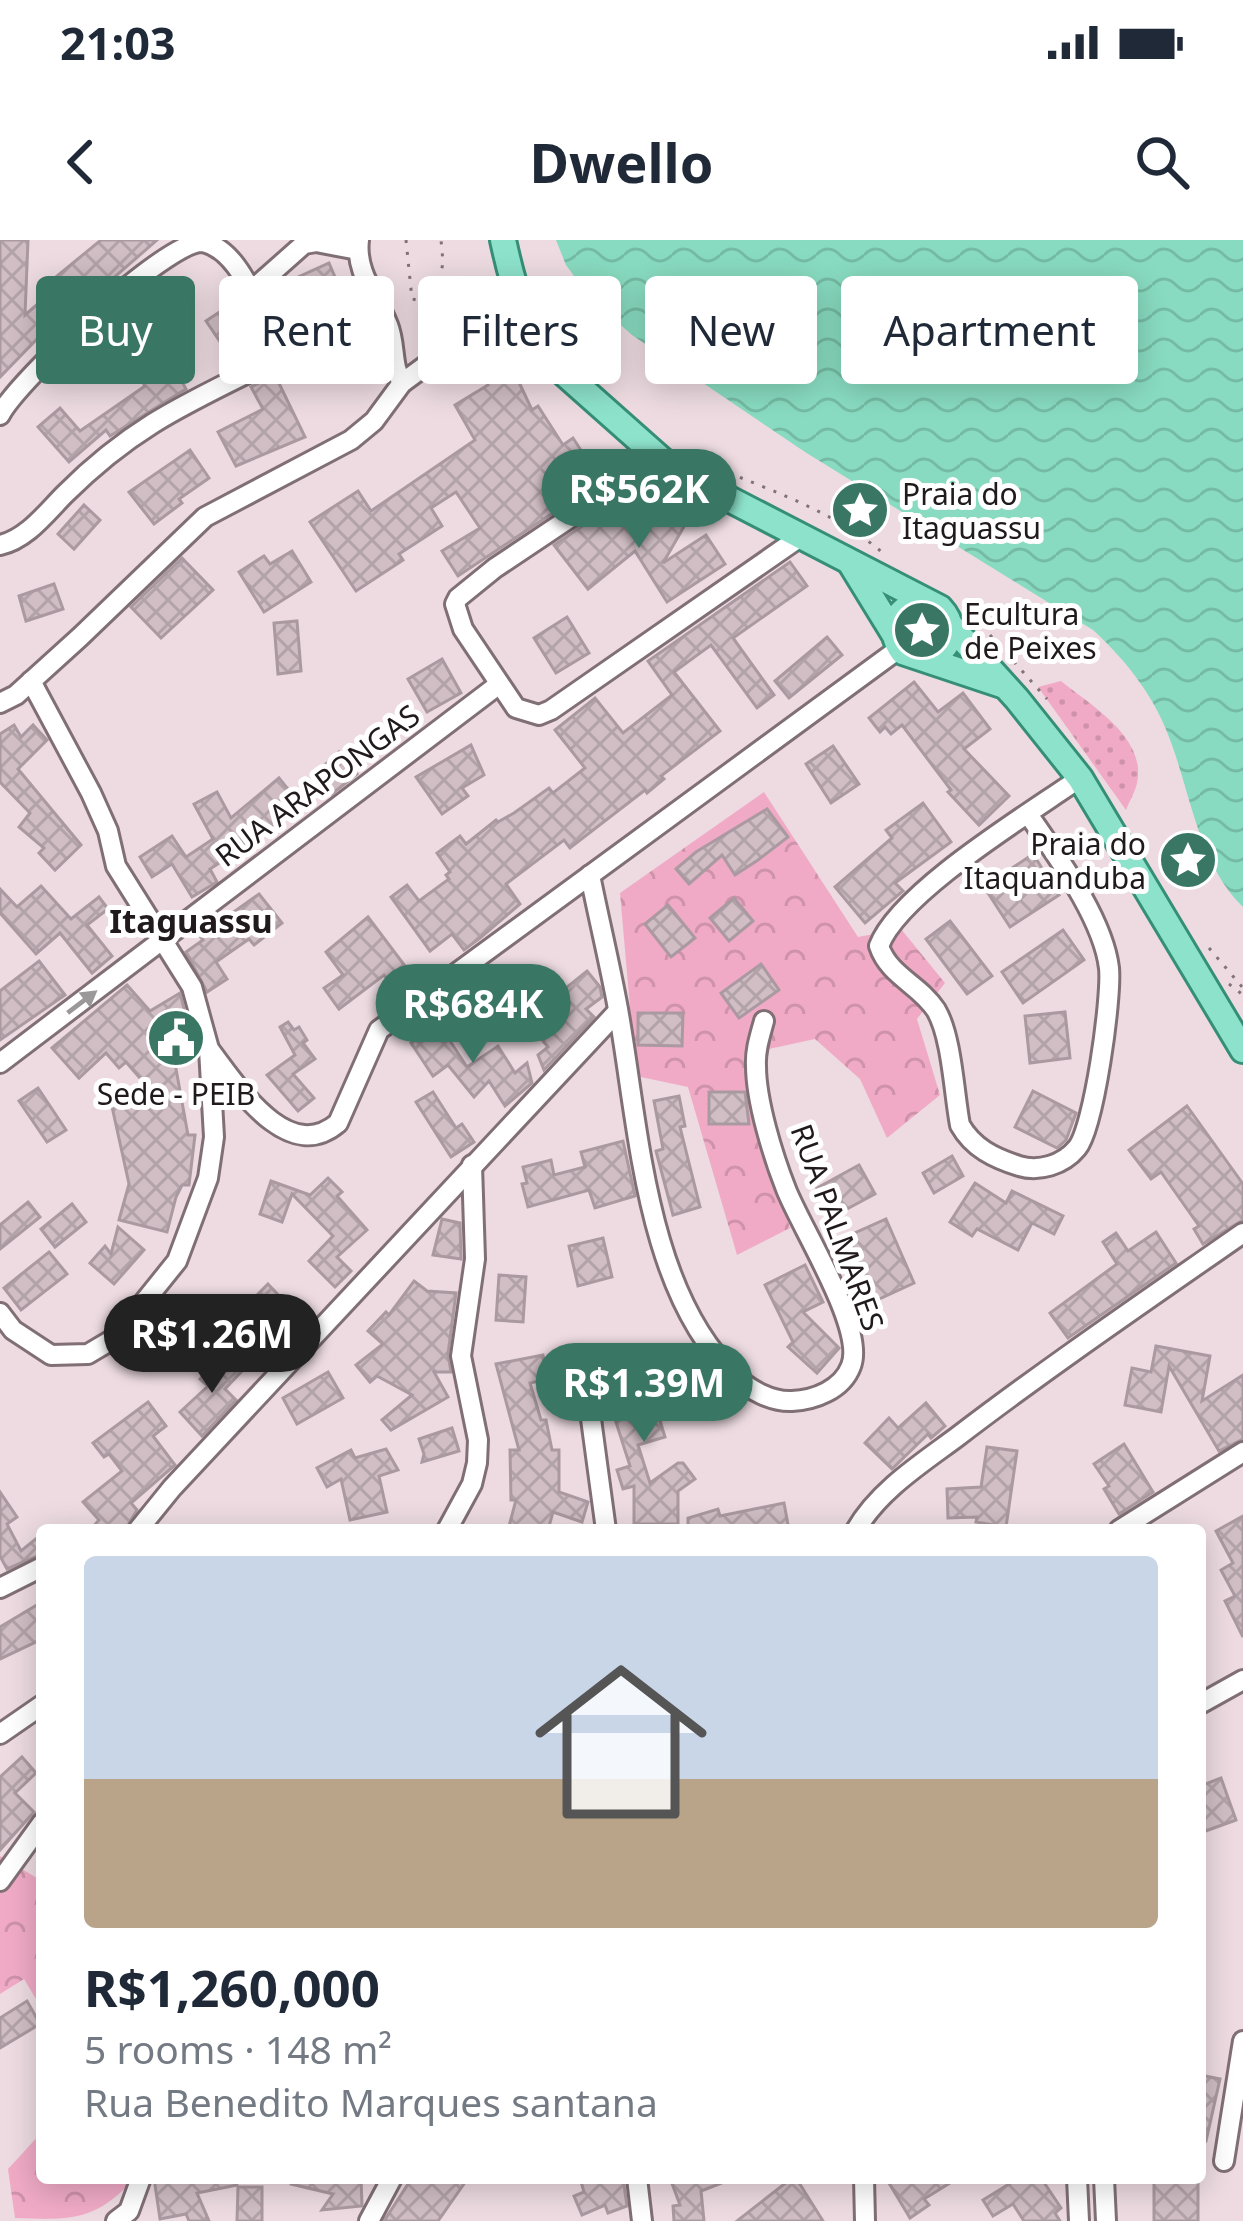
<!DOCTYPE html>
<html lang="en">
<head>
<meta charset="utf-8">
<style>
	body { margin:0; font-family:"Noto Sans",sans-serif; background:#f2f2f3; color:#1f2937; height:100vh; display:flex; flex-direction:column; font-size:45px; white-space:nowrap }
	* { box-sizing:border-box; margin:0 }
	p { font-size:39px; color:#747a83 }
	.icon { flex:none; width:66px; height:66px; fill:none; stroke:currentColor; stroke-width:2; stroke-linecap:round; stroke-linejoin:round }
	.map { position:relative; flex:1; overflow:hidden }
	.panel { position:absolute; left:36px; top:1284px; width:1170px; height:660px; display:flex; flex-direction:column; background:#fff; border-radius:12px; box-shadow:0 6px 30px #0003 }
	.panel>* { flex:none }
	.banner { position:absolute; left:36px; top:36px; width:1173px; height:108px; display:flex; gap:24px }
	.price { position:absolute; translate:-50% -102px; padding:0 27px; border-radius:42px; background:#397764; color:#fff; font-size:39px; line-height:78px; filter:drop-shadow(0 3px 6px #0008) }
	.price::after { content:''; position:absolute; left:50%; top:72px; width:36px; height:27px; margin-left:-18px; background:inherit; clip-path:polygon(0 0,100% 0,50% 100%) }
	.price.selected { background:#222; color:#fff }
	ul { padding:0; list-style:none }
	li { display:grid; align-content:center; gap:24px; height:636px; padding:0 48px }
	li+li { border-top:3px solid #e0e1e3 }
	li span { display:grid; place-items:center; height:372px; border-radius:12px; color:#555 }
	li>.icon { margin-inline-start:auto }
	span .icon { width:216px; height:216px; fill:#fffc; stroke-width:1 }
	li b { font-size:51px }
	.chip { padding:0 42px; border-radius:12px; background:#fff; box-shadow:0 6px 30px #0003; font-size:42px; line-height:108px }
	.chip.selected { background:#397764; color:#fff }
	.status { display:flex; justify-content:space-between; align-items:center; height:84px; padding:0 60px; background:#fff; direction:ltr }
	.status svg { height:33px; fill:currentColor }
	header { display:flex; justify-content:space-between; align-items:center; height:156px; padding:0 48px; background:#fff; font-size:54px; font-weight:700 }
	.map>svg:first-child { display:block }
	.forest { fill:url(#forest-crowns) }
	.park { fill:url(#park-dots) }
	.water { fill:url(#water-waves) }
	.building { fill:url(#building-cross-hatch); stroke:#aa99a0; stroke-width:3 }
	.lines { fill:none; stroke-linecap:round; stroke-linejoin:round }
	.minor-casing { stroke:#807076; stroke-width:24 }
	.major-casing { stroke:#358f77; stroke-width:30 }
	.path { stroke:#7f7377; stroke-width:3; stroke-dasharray:3 9; stroke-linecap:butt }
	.minor { stroke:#fff; stroke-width:18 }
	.major { stroke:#8de2cb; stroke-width:24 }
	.oneway { fill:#9b9899 }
	.labels { text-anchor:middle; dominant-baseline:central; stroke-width:10; stroke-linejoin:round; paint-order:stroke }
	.poi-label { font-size:30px; fill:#201a1c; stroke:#fff; text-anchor:start }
	.street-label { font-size:30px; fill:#201a1c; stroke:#fff }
	.neighbourhood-label { font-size:33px; font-weight:bold; fill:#201a1c; stroke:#fff }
</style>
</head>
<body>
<div class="status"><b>21:03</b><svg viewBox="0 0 49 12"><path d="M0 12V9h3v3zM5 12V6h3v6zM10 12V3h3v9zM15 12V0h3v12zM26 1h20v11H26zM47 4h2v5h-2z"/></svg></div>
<header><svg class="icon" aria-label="back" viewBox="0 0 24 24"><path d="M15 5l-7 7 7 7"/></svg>Dwello<svg class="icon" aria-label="search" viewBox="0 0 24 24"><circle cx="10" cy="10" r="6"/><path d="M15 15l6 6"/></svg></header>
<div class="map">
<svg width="1243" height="1981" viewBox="0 0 1243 1981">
	<defs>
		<pattern id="forest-crowns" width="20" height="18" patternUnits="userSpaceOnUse" patternTransform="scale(3)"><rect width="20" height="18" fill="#f0aac6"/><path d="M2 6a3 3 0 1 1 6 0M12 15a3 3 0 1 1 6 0" fill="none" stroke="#ce92aa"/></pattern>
		<pattern id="park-dots" width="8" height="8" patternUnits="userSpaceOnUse" patternTransform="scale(3)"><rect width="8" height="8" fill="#f0aac6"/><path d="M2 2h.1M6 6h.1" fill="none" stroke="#ce92aa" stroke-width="1.8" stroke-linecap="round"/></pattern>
		<pattern id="water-waves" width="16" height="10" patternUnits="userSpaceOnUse" patternTransform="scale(3)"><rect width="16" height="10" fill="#88dbc0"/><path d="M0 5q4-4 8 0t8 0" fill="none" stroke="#75bba4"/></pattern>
		<pattern id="building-cross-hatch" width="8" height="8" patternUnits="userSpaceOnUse" patternTransform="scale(3)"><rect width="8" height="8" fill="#d0bec4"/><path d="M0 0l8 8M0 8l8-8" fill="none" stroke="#b2a3a8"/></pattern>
	</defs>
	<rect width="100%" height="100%" fill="#eddbe1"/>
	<!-- forest -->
	<g class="forest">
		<path d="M764,552L858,697L901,689L945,743L917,779L940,855L887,898L860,839L815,799L746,814L759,883L790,988L737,1015L688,847L636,836L620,653Z"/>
		<path d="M0,1616L42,1641V1769L24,1739L0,1754Z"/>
		<path d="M42,1892V1938H135C95,1981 74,1980 15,1978L8,1929Z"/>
	</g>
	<!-- park -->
	<path class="park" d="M1061,441C1090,465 1147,497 1137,543C1135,552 1129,562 1126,570L1038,447Z"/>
	<!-- water -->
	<path class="water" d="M556,0H1243V667C1201,627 1191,558 1172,505C1157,460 1128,422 1093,390L805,212L632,95L591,59L566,25Z"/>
	<!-- building -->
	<g class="building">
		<path d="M0,0H28L25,75L62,43L57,36L101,0H157L40,102L37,99L0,137Z"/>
		<path d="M329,23L343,56L349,53L369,93L312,122L291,83L311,73L296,38Z"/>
		<path d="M224,69L246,103L229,115L206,81Z"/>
		<path d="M162,106L186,149L110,196L106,190L69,222L38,187L60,168L80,191L145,146L132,124Z"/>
		<path d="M509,121L532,170L538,166L563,205L573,198L601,241L458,336L442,311L480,288L456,252L431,268L442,286L399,314L403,320L356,351L310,282L358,251L371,271L475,200L455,165L488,145L482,133Z"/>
		<path d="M275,135L305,197L236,226L218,192L263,169L251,147Z"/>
		<path d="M190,210L209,238L179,259L182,263L154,284L129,252Z"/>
		<path d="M84,265L100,280L74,309L58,294Z"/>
		<path d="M614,265L640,298L659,267L686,283L663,323L706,295L725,324L667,362L635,311L588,349L554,305Z"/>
		<path d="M292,311L311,342L264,372L239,332L264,316L270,324Z"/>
		<path d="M182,318L213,350L161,398L131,367Z"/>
		<path d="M790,322L807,346L733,398L774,455L757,468L711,405L674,432L720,491L661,536L664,539L647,553L645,550L570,608L564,600L506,644L520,664L480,698L464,710L452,694L430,711L391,657L407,645L419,661L449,639L446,635L450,632L437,613L460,596L466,604L496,580L498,582L514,573L549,548L553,553L585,528L555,490L595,458L623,493L672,455L648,421Z"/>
		<path d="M54,344L63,369L26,381L19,356Z"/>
		<path d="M567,377L589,413L556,433L534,398Z"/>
		<path d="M297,381L301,431L278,434L274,383Z"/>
		<path d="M827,397L842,415L789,458L775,441Z"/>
		<path d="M442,419L461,453L427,472L408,439Z"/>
		<path d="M914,442L938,472L963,453L990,489L964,509L1009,556L979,585L948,552L951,550L902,485L891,494L885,487L880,492L869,478Z"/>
		<path d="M14,485L21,497L33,485L47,500L18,529L81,605L55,630L39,613L44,608L19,587L30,573L0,542V494Z"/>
		<path d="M471,505L484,535L462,548L468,556L442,574L416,537Z"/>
		<path d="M833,506L859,544L831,563L806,524Z"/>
		<path d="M339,512L357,534L332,554L315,534Z"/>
		<path d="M279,538L300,564L269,591L210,629L217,642L192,657L172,624L152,637L140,617L172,596L186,617L213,599L194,564L217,552L231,578Z"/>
		<path d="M923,563L951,602L895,643L903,651L865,683L835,647L892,598L886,590Z"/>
		<path d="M767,569L788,597L758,620L735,635L722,615L689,644L676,629L696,612Z"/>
		<path d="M1033,614L1059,655L1010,687L984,647Z"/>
		<path d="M41,646L71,679L99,657L108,669L87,685L112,716L92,733L60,693L36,714L0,673V649L17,667Z"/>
		<path d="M259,654L282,683L254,705L249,699L216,722L227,739L207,752L186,712L203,700L200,696Z"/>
		<path d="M734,658L753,681L729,701L710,678Z"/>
		<path d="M668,665L695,698L671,717L645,684Z"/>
		<path d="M368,677L411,734L393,747L384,735L339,769L324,748L343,735L326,712Z"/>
		<path d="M950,681L992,736L967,754L926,699Z"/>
		<path d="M1063,690L1084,720L1023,763L1002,732Z"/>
		<path d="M39,721L65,755L0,800V751Z"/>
		<path d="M761,724L779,750L739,778L721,753Z"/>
		<path d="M587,731L600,747L602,757L586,769L594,777L544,830L538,815L548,807L526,780Z"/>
		<path d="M127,745L150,771L180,753L185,773L163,787L183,811L174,818L188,895H195L189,945H182L176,957L167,992L119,980L129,944L111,862L152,852L126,822L119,828L106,813L79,838L52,808Z"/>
		<path d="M1065,772L1070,818L1030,823L1025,776Z"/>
		<path d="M638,773H683L682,806L638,805Z"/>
		<path d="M288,782L294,790L299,787L307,800L303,803L315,819L293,834L314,858L298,871L267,835L295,815L280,787Z"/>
		<path d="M439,784L467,827L498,806L515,833L527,823L532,843L505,866L489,841L474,857L448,825L433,836L411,803Z"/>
		<path d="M38,848L66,890L47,902L19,861Z"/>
		<path d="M1033,851L1076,873L1066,900L1057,908L1015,887Z"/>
		<path d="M433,852L456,888L462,884L474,902L451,917L416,862Z"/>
		<path d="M709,852H745L749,884H709Z"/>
		<path d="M679,856L685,886L680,887L700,967L673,975L656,911L663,909L654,861Z"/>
		<path d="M1187,866L1243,944V980L1203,1004L1194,989L1199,986L1161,932L1151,939L1129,910Z"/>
		<path d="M623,901L635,956L595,968L589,950L528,967L522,944L527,943L523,927L551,920L554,935L585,927L581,912Z"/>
		<path d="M952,916L963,936L934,953L923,933Z"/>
		<path d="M859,925L875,954L832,977L817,948Z"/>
		<path d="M328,938L342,952L337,956L367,990L337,1017L351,1031L335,1047L309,1021L333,996L292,954L282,982L260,974L271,941L310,955Z"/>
		<path d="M975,943L1006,963L1012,951L1063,976L1054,994L1032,983L1018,1010L977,989L972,996L950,982Z"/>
		<path d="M28,962L40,977L0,1009V985Z"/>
		<path d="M72,964L86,982L55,1007L41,989Z"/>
		<path d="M442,979L460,983L461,1019L433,1015Z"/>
		<path d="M886,979L914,1043L877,1060L848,996Z"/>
		<path d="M118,987L144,1010L114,1044L90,1023L105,1006L111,1014Z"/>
		<path d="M1156,992L1176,1023L1068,1098L1050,1073L1117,1024L1103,1002L1116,993L1128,1011Z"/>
		<path d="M603,998L612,1037L578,1046L569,1006Z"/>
		<path d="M49,1012L67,1034L21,1070L4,1048Z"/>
		<path d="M805,1025L823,1062L803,1072L839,1108L817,1133L788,1107L793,1102L765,1045Z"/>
		<path d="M499,1035L526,1037L523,1082L496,1080Z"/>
		<path d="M414,1041L427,1051L456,1053L448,1114L451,1132H434L448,1157L391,1190L382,1180L412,1155L377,1136L370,1142L356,1125L383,1104L368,1091L386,1072L389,1075Z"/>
		<path d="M268,1044L284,1061L258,1087L241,1071Z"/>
		<path d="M1156,1106L1210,1116L1202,1161L1243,1135V1199L1219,1211L1169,1126L1161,1172L1125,1165L1132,1128L1151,1132Z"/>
		<path d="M222,1114L241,1132L225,1149L236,1160L202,1196L180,1172L208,1146L200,1139Z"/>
		<path d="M543,1115L548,1139L530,1143L541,1180H546L552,1210H559V1252L588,1262L582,1282L553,1272L548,1290H508L516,1260H511L510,1210H519L496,1124Z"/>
		<path d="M647,1121L664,1155L654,1161L665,1197L638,1205L650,1243L678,1223H683L695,1239L678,1251V1284H634V1246L623,1249L617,1230L630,1226L615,1179L598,1146Z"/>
		<path d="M328,1132L343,1158L297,1184L283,1158Z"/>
		<path d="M148,1162L166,1186L153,1196L175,1225L131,1263L137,1270L125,1290H90L99,1280L83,1262L122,1231L109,1214L104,1217L93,1203Z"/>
		<path d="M926,1163L945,1186L931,1198L928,1194L892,1229L865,1203L889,1178L898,1188Z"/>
		<path d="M452,1188L459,1211L422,1222L424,1214L419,1199Z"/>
		<path d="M1124,1204L1153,1252L1119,1274L1104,1249L1109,1246L1094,1224Z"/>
		<path d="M987,1207L1017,1211L1006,1287L976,1282L977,1277L948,1278L947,1249L981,1247Z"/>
		<path d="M386,1209L398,1230L379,1236L387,1272L350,1280L341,1239L327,1247L317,1228L351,1210L355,1218Z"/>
		<path d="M0,1252L17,1277L7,1284L21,1311L42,1294V1314L7,1329L0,1316Z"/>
		<path d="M784,1263L789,1290H688V1278L718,1269L720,1276Z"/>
		<path d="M1243,1276V1397L1225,1361L1235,1356L1221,1330L1233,1323L1216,1291Z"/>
		<path d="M42,1362V1399L0,1419V1387Z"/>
		<path d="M22,1517L36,1533L15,1553L34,1572L0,1610V1537Z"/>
		<path d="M1221,1538L1236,1580L1200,1593V1546Z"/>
		<path d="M27,1761L40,1784L0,1808V1778Z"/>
		<path d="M1200,1835L1220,1839L1206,1901L1200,1900Z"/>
		<path d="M154,1938H236L237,1945L197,1953L209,1981H189L186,1974L160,1979Z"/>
		<path d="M291,1938H361L362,1966L322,1970L333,1954L291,1944Z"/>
		<path d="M412,1938H468L438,1981H384Z"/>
		<path d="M580,1938H623L627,1966L608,1973L605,1965L582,1975L574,1956L584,1952Z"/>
		<path d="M670,1938H732V1939L701,1951L704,1981H674L673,1966L680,1965Z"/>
		<path d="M792,1938H796L823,1981H737Z"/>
		<path d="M886,1938H958L924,1959L929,1965L910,1978Z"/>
		<path d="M1019,1938H1041L1061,1968L1055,1973L1060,1981H1024L1013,1964L993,1976L983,1960Z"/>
		<rect x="1154" y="1938" width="44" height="43"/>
		<path d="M238,1947H262V1981H237Z"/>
	</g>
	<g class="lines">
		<defs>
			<g id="minor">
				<path d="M359,0C355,33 377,56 388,85C396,105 391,124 402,143"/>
				<path d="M251,51L304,4L316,2L358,10"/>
				<path d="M0,175C17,141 167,0 203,2C230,8 246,40 257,63C267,83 281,102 268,123C185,164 132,187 65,254C46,273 27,299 0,305"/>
				<path d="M658,219L495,328L458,358L455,364L463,389L516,468L539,475L551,470L803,295"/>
				<path d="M0,463L16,455L80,397L205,277L351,200L374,181L402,143L459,101L522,69"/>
				<path d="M1028,574C1056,615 1103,678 1109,728C1112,757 1094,888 1077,908C1063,925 1039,932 1019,926C994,918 973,908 960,885C954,854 952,797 936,770C919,744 889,736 879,706C899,652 1030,573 1080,538"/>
				<path d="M590,635C599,680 610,725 618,769C639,886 645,1050 735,1136C750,1150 771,1162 792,1161C814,1160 842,1150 851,1126C866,1089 801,988 786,949C773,916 756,861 756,826C755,810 760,796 764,781"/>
				<path d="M209,809C236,844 287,926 338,883L379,790L900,408"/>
				<path d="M0,823L498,445"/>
				<path d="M0,1073L13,1090L51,1115L88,1114L115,1098L177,1021L208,938L214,897L209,809L192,747L116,626L108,591L91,553L31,441"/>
				<path d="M589,1164L606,1290"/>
				<path d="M138,1290L172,1248L618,771"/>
				<path d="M447,1290L472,1244L477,1223L478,1200L461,1116L475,1019L472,925"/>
				<path d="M856,1290C878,1251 922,1223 957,1197C1050,1126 1147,1060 1243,993"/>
				<path d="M1119,1290L1243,1212"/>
				<path d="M0,1348L42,1327"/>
				<path d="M1200,1464L1243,1440"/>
				<path d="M0,1494L42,1465"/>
				<path d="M0,1641L42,1583"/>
				<path d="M1224,1921L1243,1801"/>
				<path d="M637,1938L642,1981"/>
				<path d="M864,1938L865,1981"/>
				<path d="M1077,1938L1079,1981"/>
				<path d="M1104,1938L1106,1981"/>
				<path d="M116,1981L129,1971L141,1938"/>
				<path d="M369,1981L392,1938"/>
			</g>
			<g id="major">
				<path d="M503,0C513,46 525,91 557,127L673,230L940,368C957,386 952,408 929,418"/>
				<path d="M851,324L894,394"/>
				<path d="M926,362C897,364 885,389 903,412L1002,445"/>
				<path d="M950,385L1017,459L1080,538L1243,810"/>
			</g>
		</defs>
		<!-- minor casing -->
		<use href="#minor" class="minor-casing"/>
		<!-- major casing -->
		<use href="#major" class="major-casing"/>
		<!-- path -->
		<g class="path">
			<path d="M406,0L412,59L436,64L443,22L441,0"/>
			<path d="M436,64L446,87"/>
			<path d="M558,89L582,119"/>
			<path d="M729,233C781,254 841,276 884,314"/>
			<path d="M990,395L1047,459"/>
			<path d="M1209,708L1243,748"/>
			<path d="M1229,744L1243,755"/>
		</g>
		<!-- minor -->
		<use href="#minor" class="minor"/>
		<!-- major -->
		<use href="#major" class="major"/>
	</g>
	<!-- one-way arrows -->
	<defs><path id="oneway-solid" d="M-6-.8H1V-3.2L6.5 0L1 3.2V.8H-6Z" transform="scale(3)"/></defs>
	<use class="oneway" href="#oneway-solid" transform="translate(82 762) rotate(-37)"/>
	<!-- icons -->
	<defs>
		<symbol id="sight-disc" viewBox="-11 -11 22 22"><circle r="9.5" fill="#397764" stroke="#fff"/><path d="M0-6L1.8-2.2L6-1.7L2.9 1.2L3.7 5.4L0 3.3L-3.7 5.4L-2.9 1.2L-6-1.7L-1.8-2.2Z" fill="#fff"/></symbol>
		<symbol id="civic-disc" viewBox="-11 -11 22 22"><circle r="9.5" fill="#397764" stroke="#fff"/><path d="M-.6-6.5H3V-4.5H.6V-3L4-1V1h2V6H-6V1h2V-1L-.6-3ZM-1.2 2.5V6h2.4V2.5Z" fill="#fff"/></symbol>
	</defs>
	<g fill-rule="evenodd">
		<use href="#sight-disc" x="827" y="237" width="66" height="66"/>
		<use href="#sight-disc" x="889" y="357" width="66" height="66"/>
		<use href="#sight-disc" x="1155" y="587" width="66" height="66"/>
		<use href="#civic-disc" x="143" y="765" width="66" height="66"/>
	</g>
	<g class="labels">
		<!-- poi labels -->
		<g class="poi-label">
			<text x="902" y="253">Praia do<tspan x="902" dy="34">Itaguassu</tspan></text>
			<text x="964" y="373">Ecultura<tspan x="964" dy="34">de Peixes</tspan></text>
			<text x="1146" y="603" text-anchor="end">Praia do<tspan x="1146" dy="34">Itaquanduba</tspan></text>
			<text x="176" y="853" text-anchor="middle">Sede - PEIB</text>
		</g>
		<!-- street labels -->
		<g class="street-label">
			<text transform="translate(317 545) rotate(-37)">RUA ARAPONGAS</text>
			<text transform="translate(838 987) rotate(70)">RUA PALMARES</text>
		</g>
		<!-- neighbourhood labels -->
		<g class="neighbourhood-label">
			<text x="191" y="680">Itaguassu</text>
		</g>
	</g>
</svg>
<b class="price" style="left:639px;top:311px">R$562K</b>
<b class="price" style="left:473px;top:826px">R$684K</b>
<b class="price selected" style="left:212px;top:1156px">R$1.26M</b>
<b class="price" style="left:644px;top:1205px">R$1.39M</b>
<div class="banner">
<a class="chip selected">Buy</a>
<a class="chip">Rent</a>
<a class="chip">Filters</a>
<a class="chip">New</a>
<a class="chip">Apartment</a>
</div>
<section class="panel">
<ul>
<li><span style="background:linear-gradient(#c9d6e8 60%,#b9a48a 0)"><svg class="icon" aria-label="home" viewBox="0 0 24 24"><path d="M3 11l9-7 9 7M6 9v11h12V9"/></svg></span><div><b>R$1,260,000</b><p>5 rooms · 148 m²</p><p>Rua Benedito Marques santana</p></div></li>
</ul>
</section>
</div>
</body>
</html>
